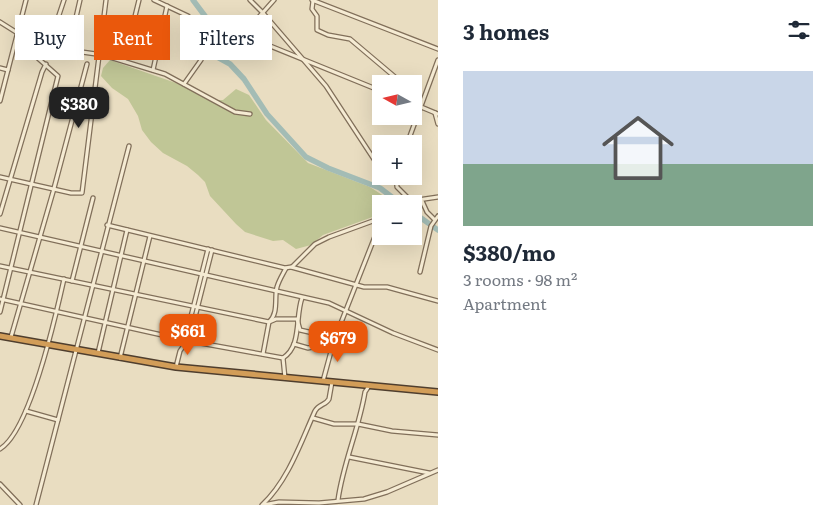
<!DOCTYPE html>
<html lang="en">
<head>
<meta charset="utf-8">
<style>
	body { margin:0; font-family:Literata,serif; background:#f2f2f3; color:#1f2937; height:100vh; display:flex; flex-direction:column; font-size:19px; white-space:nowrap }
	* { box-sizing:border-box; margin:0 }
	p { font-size:16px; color:#747a83 }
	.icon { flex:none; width:28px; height:28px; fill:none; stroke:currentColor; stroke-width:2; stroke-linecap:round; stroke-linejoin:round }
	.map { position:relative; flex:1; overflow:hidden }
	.drawer { display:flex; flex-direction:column; background:#fff; width:400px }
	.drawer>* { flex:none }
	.banner { position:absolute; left:15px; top:15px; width:348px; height:45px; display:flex; gap:10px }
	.needle { width:32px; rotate:278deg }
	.buttons { position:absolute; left:372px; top:75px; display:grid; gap:10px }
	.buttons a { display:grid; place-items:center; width:50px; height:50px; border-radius:0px; background:#fff; box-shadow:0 5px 20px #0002; font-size:25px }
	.price { position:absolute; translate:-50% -42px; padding:0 11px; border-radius:10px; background:#ea580c; color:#fff; font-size:16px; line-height:32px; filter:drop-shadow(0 1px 2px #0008) }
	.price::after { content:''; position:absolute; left:50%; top:30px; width:15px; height:11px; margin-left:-8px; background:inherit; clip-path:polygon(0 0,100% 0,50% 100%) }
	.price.selected { background:#222; color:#fff }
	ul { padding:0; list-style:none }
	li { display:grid; align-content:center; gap:10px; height:265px; padding:0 25px }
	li+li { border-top:1px solid #e0e1e3 }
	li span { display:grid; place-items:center; height:155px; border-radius:0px; color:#555 }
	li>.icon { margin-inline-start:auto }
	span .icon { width:90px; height:90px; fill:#fffc; stroke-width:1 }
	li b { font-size:21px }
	h2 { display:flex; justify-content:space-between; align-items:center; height:60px; padding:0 25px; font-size:21px }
	.chip { padding:0 18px; border-radius:0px; background:#fff; box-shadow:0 5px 20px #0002; font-size:18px; line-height:45px }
	.chip.selected { background:#ea580c; color:#fff }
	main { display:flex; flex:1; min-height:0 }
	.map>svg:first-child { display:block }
	.green { fill:#c0c696 }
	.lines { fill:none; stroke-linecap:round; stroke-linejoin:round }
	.river { stroke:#a3bcb5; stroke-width:5.5 }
	.minor-casing { stroke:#816f5a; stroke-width:5.5 }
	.highway-casing { stroke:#4f3e2e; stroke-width:8 }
	.minor { stroke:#f5ebd3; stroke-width:3 }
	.highway { stroke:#d29d58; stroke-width:5 }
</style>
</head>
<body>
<main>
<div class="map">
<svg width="438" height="505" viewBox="0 0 438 505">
	<rect width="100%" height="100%" fill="#e9ddc1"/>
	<!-- green -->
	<path class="green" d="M110,60L176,83L209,100H223L236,89L249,95L266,120L308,163L370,187L396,204H381V214L323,235L311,245L296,249L283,240L273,241L245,232L236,224L210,196L205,182L198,175L187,166L163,153L151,142L142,130L138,116L128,99L112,88L101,76L103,68Z"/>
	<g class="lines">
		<!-- river -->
		<g class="river">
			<path d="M193,0L211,24V48L219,58L230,64L244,79L267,114L306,157L328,168L380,188L401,204"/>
			<path d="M414,213L438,230"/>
		</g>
		<defs>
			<g id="minor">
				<path d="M154,0L188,16L201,29L203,37L201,60L184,84"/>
				<path d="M250,0L263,13L326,86L381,170"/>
				<path d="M312,0L438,49"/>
				<path d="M313,1L312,9L317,16V30L328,35L350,39L395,77"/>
				<path d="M0,22L19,34L32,53L58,76L0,312"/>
				<path d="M19,30L75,51L103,55L165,74L235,112L250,114"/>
				<path d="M243,35L381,91"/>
				<path d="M50,42L64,0"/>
				<path d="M69,48L80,0"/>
				<path d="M226,50L243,35L274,0"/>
				<path d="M124,61L139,0"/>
				<path d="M0,68L8,70"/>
				<path d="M153,70L167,6"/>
				<path d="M0,101L26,0"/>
				<path d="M414,104L438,114"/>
				<path d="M435,113L438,124"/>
				<path d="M407,144L438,60"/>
				<path d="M396,176L397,187L411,201L438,197"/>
				<path d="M0,177L71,193H82L106,0"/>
				<path d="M422,201L427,212L434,219"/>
				<path d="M0,214L42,72L46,64"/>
				<path d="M107,225L285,268L291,267L364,287H387L438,301"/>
				<path d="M0,228L329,303L393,333L438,350"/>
				<path d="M0,266L269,322L276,319H297L300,330L335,338L381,221"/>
				<path d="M292,267L315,244L329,237L381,218"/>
				<path d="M420,272L431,226L438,216"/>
				<path d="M72,281L93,198"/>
				<path d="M0,299L189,341L283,358"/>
				<path d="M11,337L53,192L87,64"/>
				<path d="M185,340L208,249"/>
				<path d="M189,341L212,250"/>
				<path d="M294,344L308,348L333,343"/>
				<path d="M98,353L127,230"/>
				<path d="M263,354L269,322C279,313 274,298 277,287C279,280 283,274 286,268"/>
				<path d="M120,358L150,236"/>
				<path d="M283,358C302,346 295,317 302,298"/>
				<path d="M283,358L285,378"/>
				<path d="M176,367L180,351L187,341"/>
				<path d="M323,381L333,344L331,338"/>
				<path d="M26,411L58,420"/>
				<path d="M313,418L334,424H358L392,431L438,435"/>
				<path d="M0,449C30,431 56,315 64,279"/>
				<path d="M349,457L429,473"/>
				<path d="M0,484L20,505"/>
				<path d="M338,500C343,463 359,429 365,392L369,386"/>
				<path d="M36,505L129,146"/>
				<path d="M262,505C288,481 301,442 315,411C319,404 326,405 329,399L332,382"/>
				<path d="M263,505L279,502L319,503L364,499L387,492L438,470"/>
			</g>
			<path id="highway" d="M0,336L176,367L438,392"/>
		</defs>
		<!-- minor casing -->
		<use href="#minor" class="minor-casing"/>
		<!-- highway casing -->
		<use href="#highway" class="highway-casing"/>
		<!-- minor -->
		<use href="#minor" class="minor"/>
		<!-- highway -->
		<use href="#highway" class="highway"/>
	</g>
</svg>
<div class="buttons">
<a><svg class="needle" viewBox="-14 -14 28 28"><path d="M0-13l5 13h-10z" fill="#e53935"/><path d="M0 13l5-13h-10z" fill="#747a83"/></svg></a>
<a>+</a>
<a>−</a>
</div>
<b class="price selected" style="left:79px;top:129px">$380</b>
<b class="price" style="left:188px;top:356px">$661</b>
<b class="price" style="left:338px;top:363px">$679</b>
<div class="banner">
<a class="chip">Buy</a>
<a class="chip selected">Rent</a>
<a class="chip">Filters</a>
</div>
</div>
<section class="drawer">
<h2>3 homes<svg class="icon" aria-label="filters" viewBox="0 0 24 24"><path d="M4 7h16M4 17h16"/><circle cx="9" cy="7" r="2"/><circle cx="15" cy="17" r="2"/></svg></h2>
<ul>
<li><span style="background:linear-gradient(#c9d6e8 60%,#7fa58c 0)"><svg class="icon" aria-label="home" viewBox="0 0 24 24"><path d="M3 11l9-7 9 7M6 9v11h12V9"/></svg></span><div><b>$380/mo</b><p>3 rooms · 98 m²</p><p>Apartment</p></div></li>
</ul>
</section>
</main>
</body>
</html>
